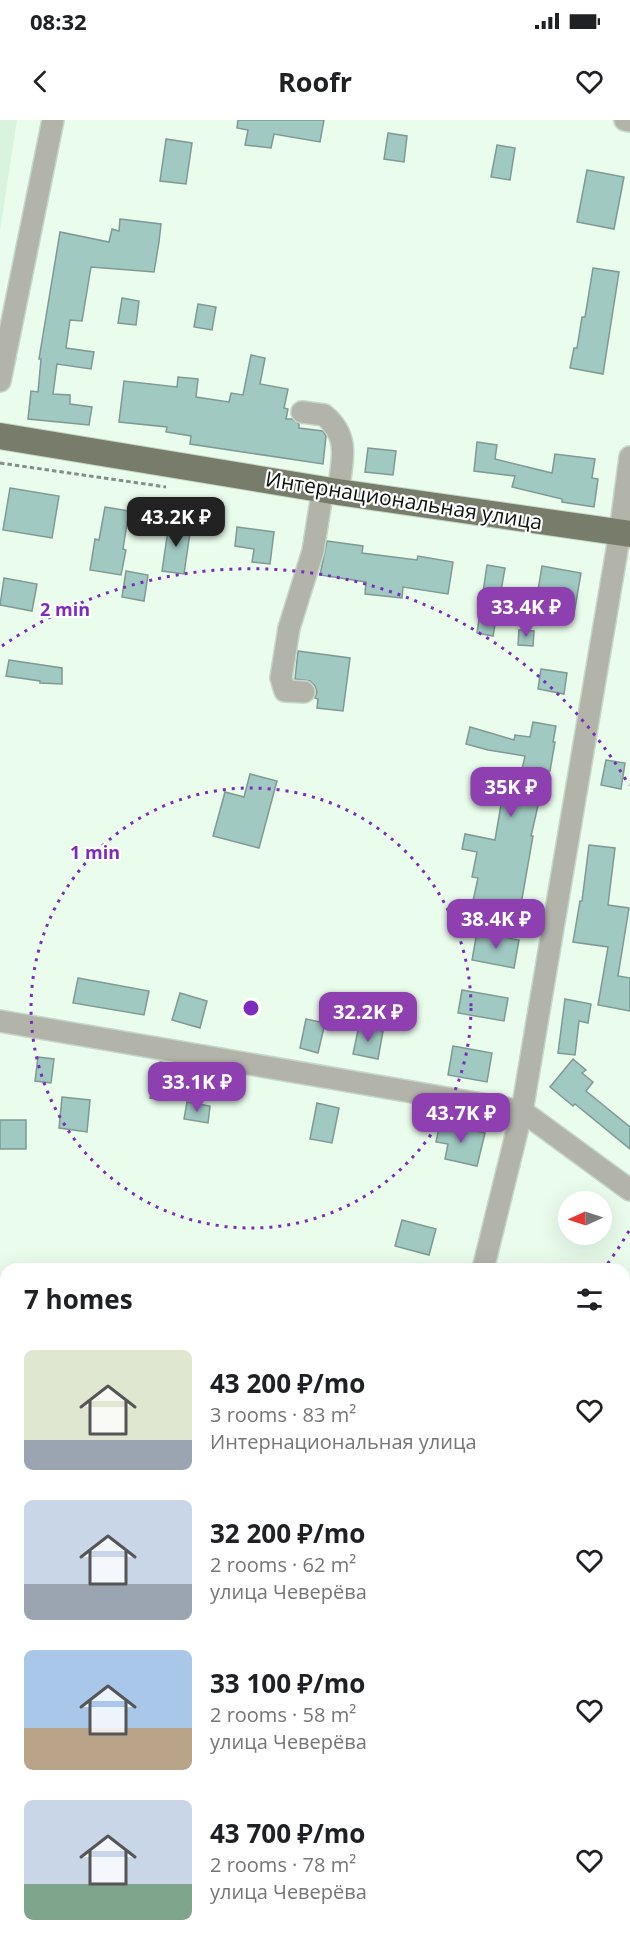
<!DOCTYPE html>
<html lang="en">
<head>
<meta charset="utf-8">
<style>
	body { margin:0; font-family:"Open Sans",sans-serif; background:#f2f2f2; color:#202124; height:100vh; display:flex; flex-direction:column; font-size:22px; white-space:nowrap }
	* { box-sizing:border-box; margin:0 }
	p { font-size:20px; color:#757577 }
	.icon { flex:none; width:33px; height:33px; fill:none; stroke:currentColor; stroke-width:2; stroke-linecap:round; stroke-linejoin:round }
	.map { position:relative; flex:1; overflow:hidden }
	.details { position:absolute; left:0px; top:1143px; width:630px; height:684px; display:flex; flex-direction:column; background:#fff; border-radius:18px 18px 0 0; box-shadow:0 6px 24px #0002 }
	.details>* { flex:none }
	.needle { width:39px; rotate:267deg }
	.buttons { position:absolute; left:558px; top:1071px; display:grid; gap:12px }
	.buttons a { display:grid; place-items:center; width:54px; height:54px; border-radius:50%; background:#fff; box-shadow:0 6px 24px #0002; font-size:30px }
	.price { position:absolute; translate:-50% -51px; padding:0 14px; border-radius:12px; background:#8f40b0; color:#fff; font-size:20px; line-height:39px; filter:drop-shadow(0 2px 3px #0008) }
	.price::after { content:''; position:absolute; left:50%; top:36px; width:18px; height:14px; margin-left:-9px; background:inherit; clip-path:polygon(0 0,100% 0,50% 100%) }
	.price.on { background:#222; color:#fff }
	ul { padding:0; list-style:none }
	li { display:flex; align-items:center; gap:18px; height:150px; padding:0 24px }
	li span { display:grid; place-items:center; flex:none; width:168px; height:120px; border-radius:9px; color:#555 }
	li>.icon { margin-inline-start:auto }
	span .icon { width:72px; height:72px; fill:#fffc; stroke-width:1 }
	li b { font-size:26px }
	h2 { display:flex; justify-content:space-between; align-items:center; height:72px; padding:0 24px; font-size:26px }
	.status { display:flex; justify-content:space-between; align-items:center; height:42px; padding:0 30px; background:#fff; direction:ltr }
	.status svg { height:16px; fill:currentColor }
	header { display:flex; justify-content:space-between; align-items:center; height:78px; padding:0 24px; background:#fff; font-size:27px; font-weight:700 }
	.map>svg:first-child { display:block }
	.built { fill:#daf3de }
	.building { fill:#a0c9c2; stroke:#7f9994; stroke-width:1.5 }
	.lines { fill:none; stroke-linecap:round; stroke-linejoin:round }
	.minor-casing { stroke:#c6d7c9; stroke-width:24 }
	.major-casing { stroke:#c6d7c9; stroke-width:28 }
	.path { stroke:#828f84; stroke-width:3; stroke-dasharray:4.5 3; stroke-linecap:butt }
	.minor { stroke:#b2b4aa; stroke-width:21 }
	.major { stroke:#787c6b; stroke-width:26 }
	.ring { fill:none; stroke:#7b2cbf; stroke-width:3; stroke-dasharray:3 6 }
	.labels { text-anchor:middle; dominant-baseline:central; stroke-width:4.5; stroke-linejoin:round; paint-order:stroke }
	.street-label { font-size:21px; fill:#0b120c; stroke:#fff }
	.centre { fill:#7b2cbf; stroke:#fff; stroke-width:3 }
	.ring-label { font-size:18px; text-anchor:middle; font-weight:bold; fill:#7b2cbf; stroke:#fff; stroke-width:4.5; stroke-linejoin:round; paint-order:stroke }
</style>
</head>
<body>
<div class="status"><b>08:32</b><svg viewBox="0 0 49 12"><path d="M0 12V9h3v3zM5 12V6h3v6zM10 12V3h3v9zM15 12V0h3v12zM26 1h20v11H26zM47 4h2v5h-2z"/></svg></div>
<header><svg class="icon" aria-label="back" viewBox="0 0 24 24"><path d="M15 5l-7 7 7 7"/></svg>Roofr<svg class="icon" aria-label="heart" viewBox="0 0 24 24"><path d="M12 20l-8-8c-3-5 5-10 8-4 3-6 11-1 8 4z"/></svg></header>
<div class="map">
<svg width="630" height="1827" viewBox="0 0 630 1827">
	<rect width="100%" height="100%" fill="#eafded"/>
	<!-- built -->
	<path class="built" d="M0,0H17L0,111Z"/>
	<!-- building -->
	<g class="building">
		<path d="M238,0H324L320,22L274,14L271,28L245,25L248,10L237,8Z"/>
		<path d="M388,13L407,16L404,42L384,39Z"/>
		<path d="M166,19L192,23L186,64L160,61Z"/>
		<path d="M497,25L515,28L510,60L491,57Z"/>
		<path d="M587,50L624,57L614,109L577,102Z"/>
		<path d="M120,99L161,104L159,122L154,152L91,147L82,201L70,200L66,228L94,232L91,249L57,244L53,274L70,275V284L92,287L89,305L28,299L31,271L38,272L41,239H39L60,112L109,122L112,109L119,111Z"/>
		<path d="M593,148L619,152L603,254L570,248L574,228H577L582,197H585Z"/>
		<path d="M122,178L139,181L136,205L118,203Z"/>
		<path d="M198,184L216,187L212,210L194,207Z"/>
		<path d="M251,235L265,238L260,264L288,269L284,288L288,289L286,299H292L299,304V308L323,311L326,316L323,344L190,324L191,316L166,312L167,307L119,302L124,261L177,267L178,257L198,259L196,277L229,282L231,273L243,275Z"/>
		<path d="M477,322L497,325L495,339L552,353L555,334L595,339L592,358L598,359L594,387L562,382V379L512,367L515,356L474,351Z"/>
		<path d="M368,328L396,331L393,355L365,352Z"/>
		<path d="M10,368L59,376L52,418L3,410Z"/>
		<path d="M105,387L129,391L123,429L126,430L121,455L90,450L95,419L99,420Z"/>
		<path d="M169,403L191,406L184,454L162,451Z"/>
		<path d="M237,407L274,412L270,444L252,442L254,429L235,426Z"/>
		<path d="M327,421L363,426L362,433L417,440L418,436L453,442L448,474L403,467L402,478L365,474L366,462L320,455Z"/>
		<path d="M487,445L505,448L493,516L477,513Z"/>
		<path d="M542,446L581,453L574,494L535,488Z"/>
		<path d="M126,451L148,455L144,481L122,477Z"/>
		<path d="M4,458L37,464L32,491L0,485Z"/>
		<path d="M519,510L534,511L533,526L518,525Z"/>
		<path d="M298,531L350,538L343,591L317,588L318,579L315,578L317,572L315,566L310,561L295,559Z"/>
		<path d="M9,540L62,548V564L40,563V561L6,556Z"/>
		<path d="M541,549L567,553L564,574L538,569Z"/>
		<path d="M533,602L556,606L553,622H555L550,651H546L531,716H533L520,790L473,781L478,758L472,757L477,732L462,729L465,714L495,720L503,673L516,676L525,636L488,630L466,624L470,607L514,620L515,615L530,617Z"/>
		<path d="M606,640L625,643L621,669L601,665Z"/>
		<path d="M250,654L277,661L259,728L213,716L225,672L244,677Z"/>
		<path d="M589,725L615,728L608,785L629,788L618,856L630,858V891L598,885L608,827L573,822L580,781H582Z"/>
		<path d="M477,812L519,820L514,848L472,840Z"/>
		<path d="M78,858L149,871L144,895L73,883Z"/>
		<path d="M462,870L508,878L504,901L458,893Z"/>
		<path d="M180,873L207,881L200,908L172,900Z"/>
		<path d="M565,879L591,884L588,903L579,901L575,935L558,933Z"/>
		<path d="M306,899L325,903L318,933L300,928Z"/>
		<path d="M359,906L383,911L378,939L353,934Z"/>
		<path d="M453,926L492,933L487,962L448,955Z"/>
		<path d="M38,937L54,939L51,963L35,961Z"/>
		<path d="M573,939L586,950L582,953L593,962L586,971L630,1007V1029L575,984L573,986L550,967Z"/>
		<path d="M160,942L171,943L165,980L150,978Z"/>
		<path d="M62,977L90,980L87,1012L59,1008Z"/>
		<path d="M187,982L210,986L208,1003L184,999Z"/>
		<path d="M317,983L339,988L332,1023L310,1019Z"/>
		<rect x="0" y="1000" width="26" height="29"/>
		<path d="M440,1003L485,1013L477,1046L445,1039L448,1024L436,1022Z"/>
		<path d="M402,1100L436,1109L429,1135L395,1126Z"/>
	</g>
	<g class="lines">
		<defs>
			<g id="minor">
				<path d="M625,0L630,1"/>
				<path d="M0,261L53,0"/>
				<path d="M302,292L324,295C351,317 342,341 338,372"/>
				<path d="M304,572L285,571L281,558L289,508L313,431L323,368"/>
				<path d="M0,901L522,991L630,1070"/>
				<path d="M483,1149L522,991L620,412L630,337"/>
				<path d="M325,1821V1827"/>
			</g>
			<path id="major" d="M0,316L338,372L630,414"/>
		</defs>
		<!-- minor casing -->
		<use href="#minor" class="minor-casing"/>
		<!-- major casing -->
		<use href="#major" class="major-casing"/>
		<!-- path -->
		<path class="path" d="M0,343L166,367"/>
		<!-- minor -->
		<use href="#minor" class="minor"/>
		<!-- major -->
		<use href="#major" class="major"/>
	</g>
	<!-- distance rings -->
	<g class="ring">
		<circle cx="251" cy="888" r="220"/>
		<path d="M629 1111A439 439 0 0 1 606 1146M2 526A439 439 0 0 1 629 665"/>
	</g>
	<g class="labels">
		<!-- street labels -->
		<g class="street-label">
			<text transform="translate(404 380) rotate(9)">Интернациональная улица</text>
		</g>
	</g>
	<circle cx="251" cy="888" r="9" class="centre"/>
	<g class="ring-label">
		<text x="65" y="496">2 min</text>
		<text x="95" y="739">1 min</text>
	</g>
</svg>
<div class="buttons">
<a><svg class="needle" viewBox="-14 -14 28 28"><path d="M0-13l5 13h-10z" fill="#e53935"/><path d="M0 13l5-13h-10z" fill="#757577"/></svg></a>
</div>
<b class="price on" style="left:176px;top:428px">43.2K ₽</b>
<b class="price" style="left:526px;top:518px">33.4K ₽</b>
<b class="price" style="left:511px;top:698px">35K ₽</b>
<b class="price" style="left:496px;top:830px">38.4K ₽</b>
<b class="price" style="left:368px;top:923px">32.2K ₽</b>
<b class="price" style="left:197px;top:993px">33.1K ₽</b>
<b class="price" style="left:461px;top:1024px">43.7K ₽</b>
<section class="details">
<h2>7 homes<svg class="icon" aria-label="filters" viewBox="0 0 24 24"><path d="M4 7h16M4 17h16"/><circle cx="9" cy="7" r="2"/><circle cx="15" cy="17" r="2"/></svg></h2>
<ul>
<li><span style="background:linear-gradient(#dfe7d0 75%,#9aa5b1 0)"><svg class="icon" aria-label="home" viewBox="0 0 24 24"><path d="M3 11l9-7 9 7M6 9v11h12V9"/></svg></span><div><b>43 200 ₽/mo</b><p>3 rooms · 83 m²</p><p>Интернациональная улица</p></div><svg class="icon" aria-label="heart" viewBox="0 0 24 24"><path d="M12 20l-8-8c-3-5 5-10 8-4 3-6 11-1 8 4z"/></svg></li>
<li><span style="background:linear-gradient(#c9d6e8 70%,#9aa5b1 0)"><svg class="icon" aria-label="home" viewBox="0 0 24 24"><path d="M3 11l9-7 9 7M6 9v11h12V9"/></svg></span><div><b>32 200 ₽/mo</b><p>2 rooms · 62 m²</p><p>улица Чеверёва</p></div><svg class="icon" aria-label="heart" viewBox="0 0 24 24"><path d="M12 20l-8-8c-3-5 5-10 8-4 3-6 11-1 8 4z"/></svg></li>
<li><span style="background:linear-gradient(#a9c7e8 65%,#b9a48a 0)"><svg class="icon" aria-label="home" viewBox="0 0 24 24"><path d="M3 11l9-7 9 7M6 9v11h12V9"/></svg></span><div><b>33 100 ₽/mo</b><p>2 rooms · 58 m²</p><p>улица Чеверёва</p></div><svg class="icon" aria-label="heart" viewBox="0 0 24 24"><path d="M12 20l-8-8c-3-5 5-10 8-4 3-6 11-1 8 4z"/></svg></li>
<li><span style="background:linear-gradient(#c9d6e8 70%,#7fa58c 0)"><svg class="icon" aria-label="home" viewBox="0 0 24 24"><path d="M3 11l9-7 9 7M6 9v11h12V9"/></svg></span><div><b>43 700 ₽/mo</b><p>2 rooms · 78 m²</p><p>улица Чеверёва</p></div><svg class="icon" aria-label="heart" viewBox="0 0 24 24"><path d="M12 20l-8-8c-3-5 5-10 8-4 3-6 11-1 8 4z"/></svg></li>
</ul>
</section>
</div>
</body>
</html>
